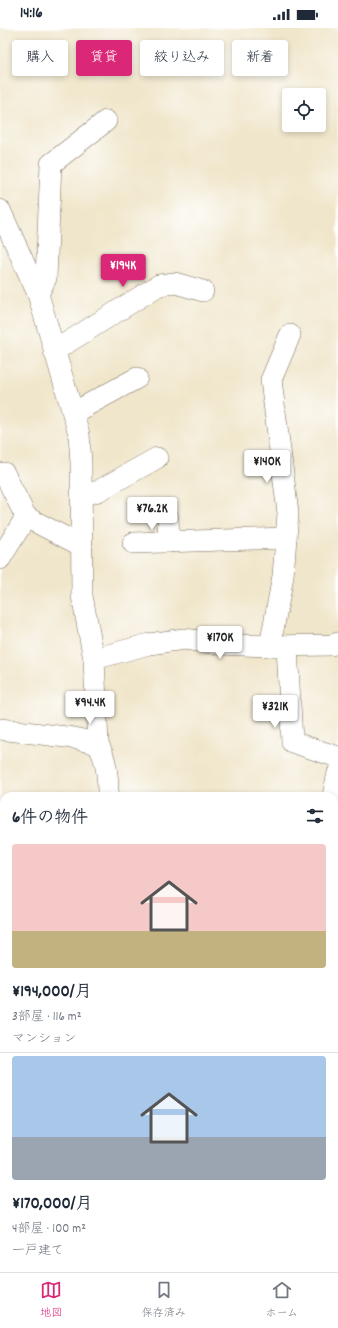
<!DOCTYPE html>
<html lang="ja">
<head>
<meta charset="utf-8">
<style>
	body { margin:0; font-family:Dekko,"Klee One",sans-serif; background:#f6f6f7; color:#1f2937; height:100vh; display:flex; flex-direction:column; font-size:15px; white-space:nowrap }
	* { box-sizing:border-box; margin:0 }
	p { font-size:13px; color:#747a83 }
	.icon { flex:none; width:22px; height:22px; fill:none; stroke:currentColor; stroke-width:2; stroke-linecap:round; stroke-linejoin:round }
	.map { position:relative; flex:1; overflow:hidden }
	.sheet { position:absolute; left:0px; top:764px; width:338px; height:480px; display:flex; flex-direction:column; background:#fff; border-radius:12px 12px 0 0; box-shadow:0 2px 6px #0003 }
	.sheet>* { flex:none }
	.hud { position:absolute; left:12px; top:12px; width:314px; height:36px; display:flex; gap:8px }
	.buttons { position:absolute; left:282px; top:60px; display:grid; gap:8px }
	.buttons a { display:grid; place-items:center; width:44px; height:44px; border-radius:4px; background:#fff; box-shadow:0 2px 6px #0003; font-size:20px }
	.price { position:absolute; translate:-50% -34px; padding:0 9px; border-radius:4px; background:#fff; color:#222; font-size:13px; line-height:26px; filter:drop-shadow(0 1px 2px #0008) }
	.price::after { content:''; position:absolute; left:50%; top:24px; width:12px; height:9px; margin-left:-6px; background:inherit; clip-path:polygon(0 0,100% 0,50% 100%) }
	.price.on { background:#db2777; color:#fff }
	ul { padding:0; list-style:none }
	li { display:grid; align-content:center; gap:8px; height:212px; padding:0 12px }
	li+li { border-top:1px solid #e0e1e3 }
	li span { display:grid; place-items:center; height:124px; border-radius:4px; color:#555 }
	li>.icon { margin-inline-start:auto }
	span .icon { width:72px; height:72px; fill:#fffc; stroke-width:1 }
	li b { font-size:17px }
	h2 { display:flex; justify-content:space-between; align-items:center; height:48px; padding:0 12px; font-size:17px }
	.pill { padding:0 14px; border-radius:4px; background:#fff; box-shadow:0 2px 6px #0003; font-size:14px; line-height:36px }
	.pill.on { background:#db2777; color:#fff }
	.status { display:flex; justify-content:space-between; align-items:center; height:28px; padding:0 20px; background:#fff; direction:ltr }
	.status svg { height:11px; fill:currentColor }
	.tab-bar { display:flex; justify-content:space-around; align-items:center; height:56px; border-top:1px solid #e0e1e3; background:#fff; font-size:11px; color:#747a83 }
	.tab-bar a { display:grid; justify-items:center; gap:2px }
	.tab-bar .on { color:#db2777 }
	.map>svg:first-child { display:block }
	.lines { fill:none; stroke-linecap:round; stroke-linejoin:round }
	.stream { stroke:#5fbddd; stroke-width:8 }
	.minor-casing { stroke:#7a6c5b; stroke-width:22 }
	.minor { stroke:#fff; stroke-width:21 }
</style>
</head>
<body>
<div class="status"><b>14:16</b><svg viewBox="0 0 49 12"><path d="M0 12V9h3v3zM5 12V6h3v6zM10 12V3h3v9zM15 12V0h3v12zM26 1h20v11H26zM47 4h2v5h-2z"/></svg></div>
<div class="map">
<svg width="338" height="1244" viewBox="0 0 338 1244">
	<rect width="100%" height="100%" fill="#fff"/>
	<filter id="ink" filterUnits="userSpaceOnUse"><feTurbulence type="fractalNoise" baseFrequency=".025" numOctaves="2"/><feDisplacementMap in="SourceGraphic" scale="8" xChannelSelector="R" yChannelSelector="G"/><feConvolveMatrix kernelMatrix="1 2 1 2 8 2 1 2 1" color-interpolation-filters="sRGB"/></filter>
	<filter id="wash" filterUnits="userSpaceOnUse"><feTurbulence type="fractalNoise" baseFrequency=".012" numOctaves="4" result="noise"/><feDisplacementMap in="SourceGraphic" scale="16" xChannelSelector="R" yChannelSelector="G"/><feGaussianBlur stdDeviation="0.9" result="paint"/><feColorMatrix in="noise" values="0 0 0 0 0 0 0 0 0 0 0 0 0 0 0 0 0 1.4 0 .05"/><feComposite in="paint" operator="in"/></filter>
	<g filter="url(#wash)">
		<rect width="100%" height="100%" fill="#f0e6cb"/>
		<g class="lines">
			<!-- stream -->
			<g class="stream">
				<path d="M0,835L4,832"/>
				<path d="M334,848L338,849"/>
				<path d="M0,1176L4,1177"/>
				<path d="M107,1240V1244"/>
			</g>
		</g>
	</g>
	<g filter="url(#ink)">
		<g class="lines">
			<defs>
				<g id="minor">
					<path d="M0,182L38,266L79,406L81,435L82,568L94,631L98,716"/>
					<path d="M38,266L46,250L51,136L106,93"/>
					<path d="M54,323L159,257L175,255L203,263"/>
					<path d="M73,385L137,350"/>
					<path d="M4,445L26,489"/>
					<path d="M82,468L98,463L157,430"/>
					<path d="M168,490L169,514"/>
					<path d="M133,515L286,510"/>
					<path d="M0,531L26,489L82,518"/>
					<path d="M270,618L283,548L288,485L271,352L290,307"/>
					<path d="M287,618L292,714L338,729"/>
					<path d="M94,631L149,616L184,611L219,616L270,618L331,617L338,615"/>
					<path d="M0,701L74,710L98,716C107,733 108,749 108,768"/>
					<path d="M333,768L338,745"/>
					<path d="M0,851L4,847"/>
					<path d="M334,860L338,861"/>
					<path d="M0,918L4,919"/>
					<path d="M0,1015L4,1017"/>
					<path d="M334,1071L338,1058"/>
					<path d="M0,1118L4,1120"/>
					<path d="M40,1240V1244"/>
					<path d="M282,1244L284,1240"/>
				</g>
			</defs>
			<!-- minor casing -->
			<use href="#minor" class="minor-casing"/>
			<!-- minor -->
			<use href="#minor" class="minor"/>
		</g>
	</g>
</svg>
<div class="buttons">
<a><svg class="icon" aria-label="locate" viewBox="0 0 24 24"><circle cx="12" cy="12" r="6"/><path d="M12 2v4M12 18v4M2 12h4M18 12h4"/></svg></a>
</div>
<b class="price on" style="left:123px;top:260px">¥194K</b>
<b class="price" style="left:267px;top:456px">¥140K</b>
<b class="price" style="left:152px;top:503px">¥76.2K</b>
<b class="price" style="left:220px;top:632px">¥170K</b>
<b class="price" style="left:90px;top:697px">¥94.4K</b>
<b class="price" style="left:275px;top:701px">¥321K</b>
<div class="hud">
<a class="pill">購入</a>
<a class="pill on">賃貸</a>
<a class="pill">絞り込み</a>
<a class="pill">新着</a>
</div>
<section class="sheet">
<h2>6件の物件<svg class="icon" aria-label="filters" viewBox="0 0 24 24"><path d="M4 7h16M4 17h16"/><circle cx="9" cy="7" r="2"/><circle cx="15" cy="17" r="2"/></svg></h2>
<ul>
<li><span style="background:linear-gradient(#f6c9c9 70%,#c2b280 0)"><svg class="icon" aria-label="home" viewBox="0 0 24 24"><path d="M3 11l9-7 9 7M6 9v11h12V9"/></svg></span><div><b>¥194,000/月</b><p>3部屋 · 116 m²</p><p>マンション</p></div></li>
<li><span style="background:linear-gradient(#a9c7e8 65%,#9aa5b1 0)"><svg class="icon" aria-label="home" viewBox="0 0 24 24"><path d="M3 11l9-7 9 7M6 9v11h12V9"/></svg></span><div><b>¥170,000/月</b><p>4部屋 · 100 m²</p><p>一戸建て</p></div></li>
</ul>
</section>
</div>
<nav class="tab-bar">
<a class="on"><svg class="icon" aria-label="map" viewBox="0 0 24 24"><path d="M3 6l6-2 6 2 6-2v14l-6 2-6-2-6 2zM9 4v14M15 6v14"/></svg>地図</a>
<a><svg class="icon" aria-label="saved" viewBox="0 0 24 24"><path d="M7 4h10v16l-5-4-5 4z"/></svg>保存済み</a>
<a><svg class="icon" aria-label="home" viewBox="0 0 24 24"><path d="M3 11l9-7 9 7M6 9v11h12V9"/></svg>ホーム</a>
</nav>
</body>
</html>
